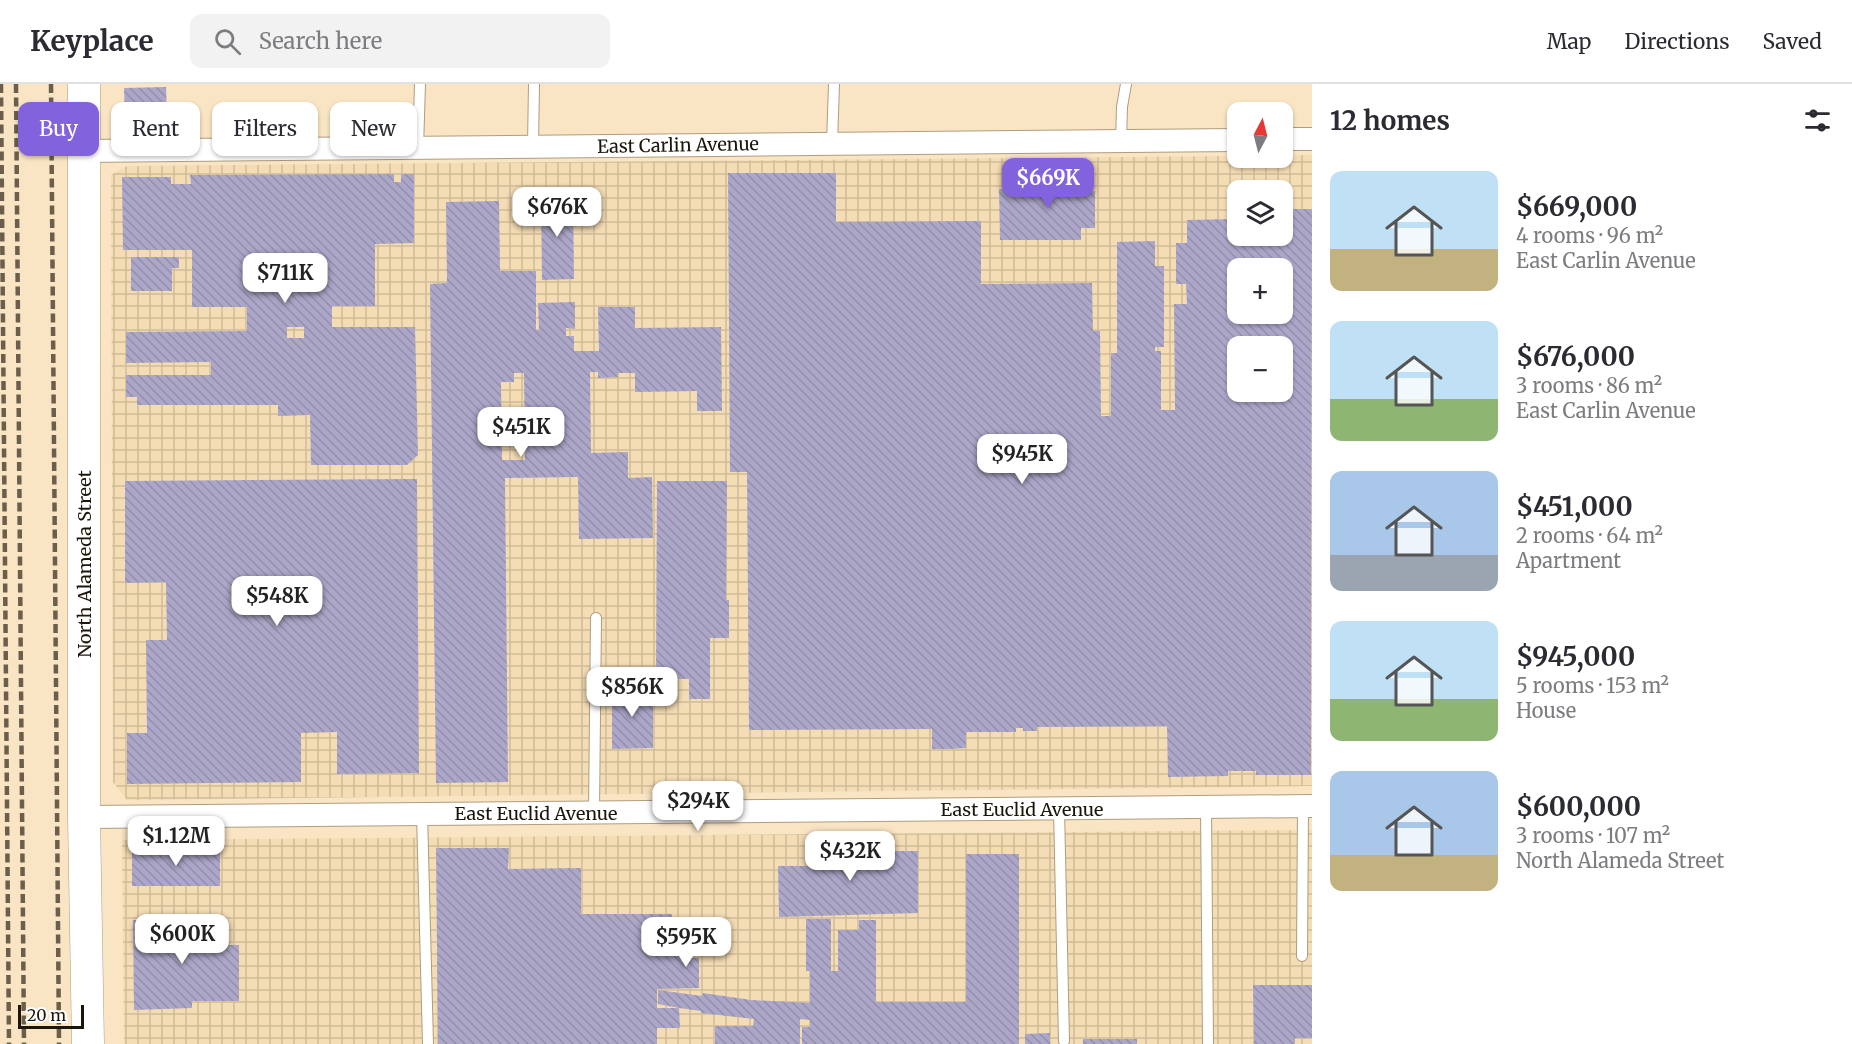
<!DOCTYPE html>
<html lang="en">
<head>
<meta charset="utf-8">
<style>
	body { margin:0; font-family:Merriweather,serif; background:#f2f2f3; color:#2b2b33; height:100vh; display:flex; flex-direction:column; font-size:22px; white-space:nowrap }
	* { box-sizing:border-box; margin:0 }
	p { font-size:20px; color:#7c7c81 }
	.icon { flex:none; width:33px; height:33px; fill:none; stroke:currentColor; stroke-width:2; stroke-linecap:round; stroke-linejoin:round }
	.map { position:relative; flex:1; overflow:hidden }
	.panel { display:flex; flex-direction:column; background:#fff; width:540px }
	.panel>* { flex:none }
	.guide { position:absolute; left:18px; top:18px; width:570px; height:54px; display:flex; gap:12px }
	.needle { width:39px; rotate:7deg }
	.controls { position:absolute; left:1227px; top:18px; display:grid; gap:12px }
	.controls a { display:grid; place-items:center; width:66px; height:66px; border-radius:12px; background:#fff; box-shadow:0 2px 4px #0004; font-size:30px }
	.scale { position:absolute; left:18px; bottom:15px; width:66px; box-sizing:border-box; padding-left:6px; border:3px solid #1c1509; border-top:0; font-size:16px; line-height:21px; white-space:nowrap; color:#1c1509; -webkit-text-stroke:4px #fff; paint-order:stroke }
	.price { position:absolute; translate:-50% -51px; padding:0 14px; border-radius:12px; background:#fff; color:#222; font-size:20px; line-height:39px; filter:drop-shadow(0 2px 3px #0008) }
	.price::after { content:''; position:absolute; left:50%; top:36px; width:18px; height:14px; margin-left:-9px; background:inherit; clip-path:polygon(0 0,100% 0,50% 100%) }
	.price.active { background:#8362dd; color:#fff }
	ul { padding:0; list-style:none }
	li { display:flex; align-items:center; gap:18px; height:150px; padding:0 18px }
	li span { display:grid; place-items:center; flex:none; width:168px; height:120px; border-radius:12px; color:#555 }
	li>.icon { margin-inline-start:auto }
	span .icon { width:72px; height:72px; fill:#fffc; stroke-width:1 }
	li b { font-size:26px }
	h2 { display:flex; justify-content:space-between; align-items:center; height:72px; padding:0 18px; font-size:26px }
	.tag { padding:0 21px; border-radius:12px; background:#fff; box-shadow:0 2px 4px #0004; font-size:21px; line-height:54px }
	.tag.active { background:#8362dd; color:#fff }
	header { display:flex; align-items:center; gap:36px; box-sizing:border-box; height:84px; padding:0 30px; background:#fff; border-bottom:2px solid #e1e1e2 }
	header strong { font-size:28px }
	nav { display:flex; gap:33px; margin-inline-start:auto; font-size:21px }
	.search { width:420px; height:54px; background:#f2f2f3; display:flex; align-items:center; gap:15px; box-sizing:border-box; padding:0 21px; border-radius:12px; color:#7c7c81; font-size:22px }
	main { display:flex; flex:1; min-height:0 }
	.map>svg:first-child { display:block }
	.industrial { fill:url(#industrial-grid); fill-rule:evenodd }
	.building { fill:url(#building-back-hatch); fill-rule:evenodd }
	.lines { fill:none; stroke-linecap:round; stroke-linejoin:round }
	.lane-casing { stroke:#b09d7e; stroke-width:12 }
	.street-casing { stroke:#b09d7e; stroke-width:24 }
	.secondary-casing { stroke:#b09d7e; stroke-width:33 }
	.lane { stroke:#fff; stroke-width:10 }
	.street { stroke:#fff; stroke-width:22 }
	.secondary { stroke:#fff; stroke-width:32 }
	.rail { stroke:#6b5f4c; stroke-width:4.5; stroke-dasharray:9 4.5; stroke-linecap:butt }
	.labels { text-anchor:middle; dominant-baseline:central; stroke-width:5; stroke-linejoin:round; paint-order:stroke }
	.street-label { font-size:18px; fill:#1c1509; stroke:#fff }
</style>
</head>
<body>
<header>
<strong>Keyplace</strong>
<div class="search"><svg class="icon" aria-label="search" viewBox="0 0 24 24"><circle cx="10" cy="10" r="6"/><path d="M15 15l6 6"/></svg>Search here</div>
<nav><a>Map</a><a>Directions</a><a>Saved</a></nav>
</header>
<main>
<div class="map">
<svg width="1312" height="960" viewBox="0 0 1312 960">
	<defs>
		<pattern id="industrial-grid" width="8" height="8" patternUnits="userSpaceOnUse" patternTransform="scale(1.5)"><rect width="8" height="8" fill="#f4dcb4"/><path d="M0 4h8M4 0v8" fill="none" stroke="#d1bc99"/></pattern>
		<pattern id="building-back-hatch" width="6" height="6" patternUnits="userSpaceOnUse" patternTransform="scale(1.5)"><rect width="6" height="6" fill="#aca7c9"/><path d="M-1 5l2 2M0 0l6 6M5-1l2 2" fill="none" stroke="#938fab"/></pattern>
	</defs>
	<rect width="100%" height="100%" fill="#f9e5c4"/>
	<!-- industrial -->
	<g class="industrial">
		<path d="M1283,71H1312V702L127,716L113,698L111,91L127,82L1237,72L1238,74H1282ZM1238,106H1282V152H1238ZM1238,184H1282V230H1238ZM1238,262H1282V308H1238Z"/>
		<path d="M1312,746V960H124L122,756Z"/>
	</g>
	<!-- building -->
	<g class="building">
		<path d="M166,3L167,32H125L124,4Z"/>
		<path d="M1080,87H1089V96H1087L1085,108L1095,107V144H1081V156H1000L999,105H1028V92L1080,90Z"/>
		<path d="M728,89H836V138L981,137V200L1092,199L1093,247H1100L1101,332H1111V269H1117V158L1155,157V182H1164V263H1155V267H1161V326H1175L1174,220H1187L1186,200H1176V159H1187V136L1238,135V152H1282V125H1312L1311,691H1256V687H1228V692L1168,693L1167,642L1037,643V647H1023V644H1016V648H966V664L950,665H932V645L749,646L747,388H730ZM1238,184H1282V230H1238ZM1238,262H1282V308H1238Z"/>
		<path d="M394,90V98H401V90H414V159L375,160V222H332V243H415L418,371L407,381H311L310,331L278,332V321H137V313H126V291H211V278L126,279V248L247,247V223H192V166H123L122,93H171V100H191L190,91ZM287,243H304V254H287Z"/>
		<path d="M541,112H573L574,195L542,196Z"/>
		<path d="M499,117L500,187H536V246H539L538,219L575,218V245L566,244V252H574V267H599L598,223H635V244L721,243L722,327H697V307L635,308V289H618V293L598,294V288H590L591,369L628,368V394L652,393L653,454L579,455L578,393L505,394L508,698L436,699L430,200L447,199L446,118ZM514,289H524L525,376H502L501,298H514Z"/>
		<path d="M131,173H179V184H172V207H131Z"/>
		<path d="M417,395L419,689L337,690V648L301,649V698L127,700V649H147L146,556H167L166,498L125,499V397Z"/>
		<path d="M657,397H727L726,516H729V554H710V615H689V595H656Z"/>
		<path d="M612,603H653V664L612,665Z"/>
		<path d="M828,757H878V767H860V774H876V767H918V829L779,833L778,782H814L813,763H828ZM836,767H847V774L836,775Z"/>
		<path d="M436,764H509L508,785L581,784V830H672V847H658V855L680,854V874H699V904L657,905V924H679L658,920V906L702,912L703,909L751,916L810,919V887H806V835H831V887H838V846H859V836H876V918H966V770H1019V960H802V943H810V936L800,935V960H715V942H753L754,935L701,929V927L679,924L680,944H657V960H438Z"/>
		<rect x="132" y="765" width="88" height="37"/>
		<path d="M213,835V861H239V917H192V924L134,926L133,836Z"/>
		<path d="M1253,901H1312V954H1295V960H1254Z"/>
		<path d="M1050,949V960H1025V950Z"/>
		<rect x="1083" y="955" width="54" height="5"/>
	</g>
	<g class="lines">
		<defs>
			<g id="lane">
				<path d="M1121,57L1122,23L1126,0"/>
				<path d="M832,60L834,0"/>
				<path d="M533,62L534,0"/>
				<path d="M418,64L420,0"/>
				<path d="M1206,723L1208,960"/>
				<path d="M1059,724L1064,957"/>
				<path d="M594,728L596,534"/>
				<path d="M422,730L428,960"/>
				<path d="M1302,872L1303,723"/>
			</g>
			<g id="street">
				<path d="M1282,55H1312"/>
				<path d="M83,67L1238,56"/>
				<path d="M84,733L1312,722"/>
			</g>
			<path id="secondary" d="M84,0V733L88,960"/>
		</defs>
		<!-- lane casing -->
		<use href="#lane" class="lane-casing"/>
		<!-- street casing -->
		<use href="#street" class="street-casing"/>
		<!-- secondary casing -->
		<use href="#secondary" class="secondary-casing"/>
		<!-- lane -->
		<use href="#lane" class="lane"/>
		<!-- street -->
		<use href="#street" class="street"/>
		<!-- secondary -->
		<use href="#secondary" class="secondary"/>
		<!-- rail -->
		<g class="rail">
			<path d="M1,0L9,960"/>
			<path d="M16,0L24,960"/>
			<path d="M51,0L59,960"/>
		</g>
	</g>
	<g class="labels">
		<!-- street labels -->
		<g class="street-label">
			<text transform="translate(678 61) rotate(-1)">East Carlin Avenue</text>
			<text transform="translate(84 480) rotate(-90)">North Alameda Street</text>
			<text x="1022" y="725">East Euclid Avenue</text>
			<text x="536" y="729">East Euclid Avenue</text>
		</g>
	</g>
</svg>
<div class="controls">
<a><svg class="needle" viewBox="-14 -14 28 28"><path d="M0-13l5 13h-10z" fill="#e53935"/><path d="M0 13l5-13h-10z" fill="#7c7c81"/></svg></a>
<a><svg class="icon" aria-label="layers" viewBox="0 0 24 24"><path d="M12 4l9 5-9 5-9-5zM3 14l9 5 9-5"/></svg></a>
<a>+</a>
<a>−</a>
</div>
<div class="scale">20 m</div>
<b class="price active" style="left:1048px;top:125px">$669K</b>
<b class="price" style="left:557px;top:154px">$676K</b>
<b class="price" style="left:285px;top:220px">$711K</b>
<b class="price" style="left:521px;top:374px">$451K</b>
<b class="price" style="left:1022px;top:401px">$945K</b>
<b class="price" style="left:277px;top:543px">$548K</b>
<b class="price" style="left:632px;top:634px">$856K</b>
<b class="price" style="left:698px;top:748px">$294K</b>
<b class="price" style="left:176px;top:783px">$1.12M</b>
<b class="price" style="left:850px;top:798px">$432K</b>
<b class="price" style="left:182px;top:881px">$600K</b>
<b class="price" style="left:686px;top:884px">$595K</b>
<div class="guide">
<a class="tag active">Buy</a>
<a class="tag">Rent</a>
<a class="tag">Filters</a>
<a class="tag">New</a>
</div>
</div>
<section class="panel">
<h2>12 homes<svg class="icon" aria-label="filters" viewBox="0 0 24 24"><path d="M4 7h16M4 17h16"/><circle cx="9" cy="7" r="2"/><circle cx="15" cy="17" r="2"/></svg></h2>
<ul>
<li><span style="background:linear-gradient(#bfe0f5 65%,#c2b280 0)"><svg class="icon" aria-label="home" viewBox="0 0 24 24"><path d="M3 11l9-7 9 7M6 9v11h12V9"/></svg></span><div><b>$669,000</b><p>4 rooms · 96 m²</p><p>East Carlin Avenue</p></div></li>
<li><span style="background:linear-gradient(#bfe0f5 65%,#8fb573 0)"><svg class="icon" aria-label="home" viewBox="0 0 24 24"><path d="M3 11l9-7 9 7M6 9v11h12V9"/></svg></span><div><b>$676,000</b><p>3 rooms · 86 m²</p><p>East Carlin Avenue</p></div></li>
<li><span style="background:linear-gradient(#a9c7e8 70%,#9aa5b1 0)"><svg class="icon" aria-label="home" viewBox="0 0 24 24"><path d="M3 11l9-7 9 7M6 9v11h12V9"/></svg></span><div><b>$451,000</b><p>2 rooms · 64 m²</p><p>Apartment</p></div></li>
<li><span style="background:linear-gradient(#bfe0f5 65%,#8fb573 0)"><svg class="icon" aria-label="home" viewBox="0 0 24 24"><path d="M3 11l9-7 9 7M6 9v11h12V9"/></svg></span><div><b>$945,000</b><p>5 rooms · 153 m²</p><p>House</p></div></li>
<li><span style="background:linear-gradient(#a9c7e8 70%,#c2b280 0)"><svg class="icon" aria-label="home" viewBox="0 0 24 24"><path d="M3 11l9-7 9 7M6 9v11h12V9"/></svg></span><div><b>$600,000</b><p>3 rooms · 107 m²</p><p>North Alameda Street</p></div></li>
</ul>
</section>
</main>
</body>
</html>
